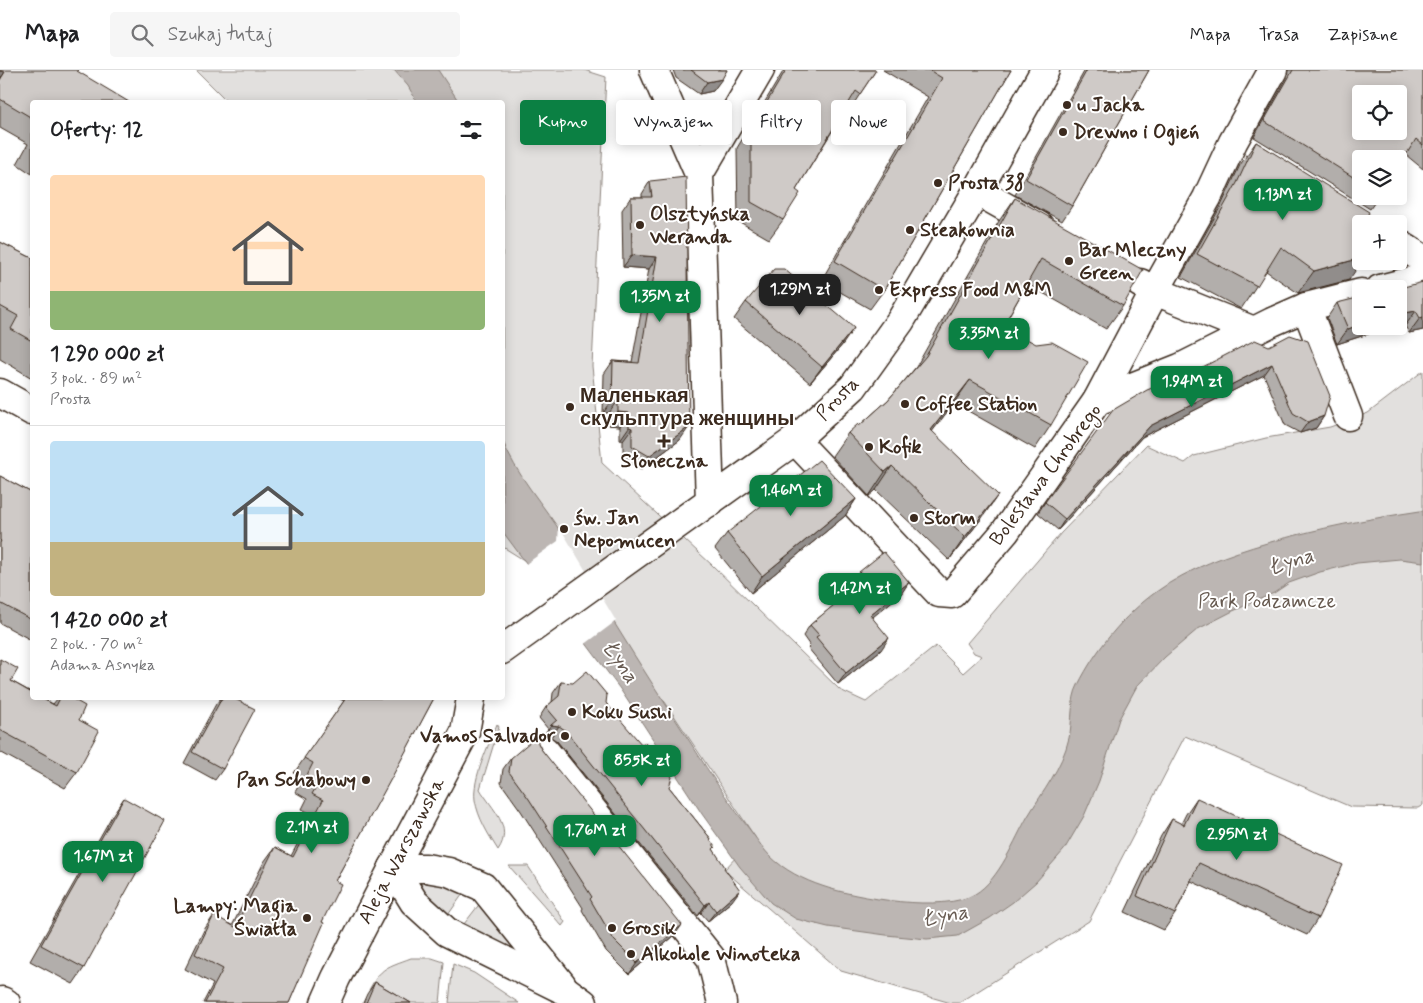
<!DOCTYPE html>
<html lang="pl">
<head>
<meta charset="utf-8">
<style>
	body { margin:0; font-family:Mynerve,sans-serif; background:#f6f6f6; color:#202124; height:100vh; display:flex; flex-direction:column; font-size:19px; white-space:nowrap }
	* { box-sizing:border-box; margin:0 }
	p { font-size:16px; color:#757577 }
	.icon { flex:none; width:28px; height:28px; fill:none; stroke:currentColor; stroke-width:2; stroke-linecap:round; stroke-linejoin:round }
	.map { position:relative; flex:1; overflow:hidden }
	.side { position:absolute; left:30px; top:30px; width:475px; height:600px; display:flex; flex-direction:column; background:#fff; border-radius:5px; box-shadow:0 2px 12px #0003 }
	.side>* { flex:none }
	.top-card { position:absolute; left:520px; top:30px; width:475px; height:45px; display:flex; gap:10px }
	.fabs { position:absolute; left:1352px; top:15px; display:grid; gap:10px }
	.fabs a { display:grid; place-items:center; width:55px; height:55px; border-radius:5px; background:#fff; box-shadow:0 2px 12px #0003; font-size:25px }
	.price { position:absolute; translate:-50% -42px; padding:0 11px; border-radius:10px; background:#0b8043; color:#fff; font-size:16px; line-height:32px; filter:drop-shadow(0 1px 2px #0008) }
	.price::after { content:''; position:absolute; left:50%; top:30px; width:15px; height:11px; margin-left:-8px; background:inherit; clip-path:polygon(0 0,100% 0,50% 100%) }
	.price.current { background:#222; color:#fff }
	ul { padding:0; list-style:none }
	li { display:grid; align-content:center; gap:10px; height:265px; padding:0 20px }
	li+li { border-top:1px solid #e0e0e0 }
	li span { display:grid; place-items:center; height:155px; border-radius:5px; color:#555 }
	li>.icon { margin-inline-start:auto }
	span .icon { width:90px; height:90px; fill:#fffc; stroke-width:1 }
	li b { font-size:21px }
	h2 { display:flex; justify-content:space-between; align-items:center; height:60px; padding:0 20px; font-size:21px }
	.tag { padding:0 18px; border-radius:5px; background:#fff; box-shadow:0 2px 12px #0003; font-size:18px; line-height:45px }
	.tag.current { background:#0b8043; color:#fff }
	header { display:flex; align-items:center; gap:30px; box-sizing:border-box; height:70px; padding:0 25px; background:#fff; border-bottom:1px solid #e0e0e0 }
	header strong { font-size:24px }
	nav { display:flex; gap:28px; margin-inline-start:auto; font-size:18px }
	.search { width:350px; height:45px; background:#f6f6f6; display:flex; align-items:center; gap:12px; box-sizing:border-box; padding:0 18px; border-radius:5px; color:#757577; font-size:19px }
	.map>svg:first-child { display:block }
	.green { fill:#e2e0de; stroke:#8e857e }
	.water { fill:#bcb6b3; stroke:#887e77 }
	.pier { fill:#fff }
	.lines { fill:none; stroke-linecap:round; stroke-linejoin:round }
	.minor-casing { stroke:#3b2a1e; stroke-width:31 }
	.minor { stroke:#fff; stroke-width:28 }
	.wall { fill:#b2aeab; stroke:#3b2a1e }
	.shaded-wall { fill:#918d8b; stroke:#3b2a1e }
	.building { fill:#cfcac7; stroke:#3b2a1e; fill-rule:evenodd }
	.poi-dot { fill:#3b2a1e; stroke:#fff; stroke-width:2 }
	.labels { text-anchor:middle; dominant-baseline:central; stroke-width:4; stroke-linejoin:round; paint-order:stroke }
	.poi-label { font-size:20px; font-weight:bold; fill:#3b2a1e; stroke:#fff; text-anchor:start }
	.street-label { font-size:20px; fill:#3b2a1e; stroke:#fff }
	.park-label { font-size:20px; fill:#65584e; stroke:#fff }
	.water-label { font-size:21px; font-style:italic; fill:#685b52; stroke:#fff }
</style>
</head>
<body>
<header>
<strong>Mapa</strong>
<div class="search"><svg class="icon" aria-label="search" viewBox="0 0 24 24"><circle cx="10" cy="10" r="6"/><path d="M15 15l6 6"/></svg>Szukaj tutaj</div>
<nav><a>Mapa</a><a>Trasa</a><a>Zapisane</a></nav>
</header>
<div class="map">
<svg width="1423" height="933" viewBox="0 0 1423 933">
	<rect width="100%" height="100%" fill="#fff"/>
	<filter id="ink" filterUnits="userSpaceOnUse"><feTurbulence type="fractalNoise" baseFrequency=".02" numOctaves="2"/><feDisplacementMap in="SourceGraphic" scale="10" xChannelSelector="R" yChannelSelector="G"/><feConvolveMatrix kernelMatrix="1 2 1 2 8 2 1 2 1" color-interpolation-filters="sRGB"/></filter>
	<g filter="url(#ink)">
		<!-- green -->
		<g class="green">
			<path d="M196,0H584L606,7L592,296L602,393L712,495L840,620L866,632L936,576L963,603L982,586L974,583L967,573L1061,463L1146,375L1185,393L1194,386L1266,368L1330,357L1368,343L1423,301V735L1418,738L1351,737L1185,666L1089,851L959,933H951L841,901L724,800L755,767L665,632L527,492L503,477L502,32H228Z"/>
			<path d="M497,654L499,657L480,719C492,739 514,757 498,780C488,764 478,748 475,730C472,708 489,675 497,654Z"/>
			<path d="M509,796H528L565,852L562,856Z"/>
			<path d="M430,810L467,818L448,845L423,823L421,813Z"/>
			<path d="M481,832L538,897L464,854Z"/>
			<path d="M411,888H432L444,892L440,933H390L369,920C381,897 387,897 411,888Z"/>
			<path d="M453,894L474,903L519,933H449Z"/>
		</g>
		<!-- water -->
		<g class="water">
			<path d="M394,0H438L459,32H417L408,16Z"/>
			<path d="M502,369C515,404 544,435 564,467C582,495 597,525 615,554C640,595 666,635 692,675C711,705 731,736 753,764C758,771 764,780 770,786C784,800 804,810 822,816C856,828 944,843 975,824C1000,809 1014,770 1028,746C1043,721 1062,698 1069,668C1073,651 1070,630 1078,615C1096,579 1124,545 1156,522C1189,498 1229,484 1267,473C1319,458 1367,449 1420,441H1423V492L1400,489L1357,493L1320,502L1289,513L1274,523L1233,541L1198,559L1165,587L1137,616L1119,649L1099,711L1084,746L1064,780L1036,812L1013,832L990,848L958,866L927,869L886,865L828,857L796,849L771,833L740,797L702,744L620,619L503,462Z"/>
		</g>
		<!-- pier -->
		<path class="pier" d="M559,456L616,551L584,575L523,496L558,471Z"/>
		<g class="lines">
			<defs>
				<g id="minor">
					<path d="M654,0L699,104"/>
					<path d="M977,121L1039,156"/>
					<path d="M1399,174L1423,189"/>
					<path d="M1140,213L1155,221L1254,261"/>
					<path d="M1380,219L1423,208"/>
					<path d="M1306,237L1348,346"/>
					<path d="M0,323L32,341"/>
					<path d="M1097,331L1180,298L1272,252L1306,237L1361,223"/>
					<path d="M795,370L939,523L952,524L1005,462L1097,331L1155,221L1207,128L1233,72L1273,0"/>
					<path d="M710,432L699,104L760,0"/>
					<path d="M502,580L795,370L853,317L901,250L977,121L1045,0"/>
					<path d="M545,681L711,888L722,933"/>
					<path d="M393,798L414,832L447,862L568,922L583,933"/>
					<path d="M393,798H426L449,802L483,817L562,915"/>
					<path d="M2,931L6,933"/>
					<path d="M325,933L336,908L393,798L465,662L471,628"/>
				</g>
			</defs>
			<!-- minor casing -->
			<use href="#minor" class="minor-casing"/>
			<!-- minor -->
			<use href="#minor" class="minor"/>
		</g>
		<!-- wall -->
		<g class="wall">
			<path d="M0,0L32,32V104L17,94L28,74L0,58Z"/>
			<path d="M673,0H727L713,21L699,24L676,8Z"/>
			<path d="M784,0H876L860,24L847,44L844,42L796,120L783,150L769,169L738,151L737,78Z"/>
			<path d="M883,0H1011L884,220L870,239L821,211L928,27Z"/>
			<path d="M1085,0H1149L1072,136L1062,151L1015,125Z"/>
			<path d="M1288,0H1423V99L1406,85L1361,89V126H1379L1370,139L1254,67L1287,8Z"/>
			<path d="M1256,72L1368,144L1349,210L1298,223L1266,201L1241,239L1181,207L1221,136L1240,95Z"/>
			<path d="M650,111L680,370L641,399L623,389V370H620V356L609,355V343H603L604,304L613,291L632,292L649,199L623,197L622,140L631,127H642V124Z"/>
			<path d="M1015,128L1123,236L1106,259L1027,214L1003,256L1051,355L1035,379L954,333L932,361L982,448L949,490L876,420L869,426L832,386L848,363L859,356L888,330L916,297L999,151Z"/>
			<path d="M0,172L32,188V308L0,289Z"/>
			<path d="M1423,212V260L1409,263L1405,256L1371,263L1337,274L1327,248L1337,233L1361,256Z"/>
			<path d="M746,232L843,274L810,313L734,249Z"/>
			<path d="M1269,276L1324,346L1316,358L1300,363L1285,355L1264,305L1142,367L1058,460L1038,443L1045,432Z"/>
			<path d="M0,406L32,423V568L31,570L0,553Z"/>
			<path d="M856,429L845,446L751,523L715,479L727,463Z"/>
			<path d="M859,502L909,512L901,524L872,547L881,580L838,614L808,578L810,576L803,566L810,555L855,518L852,514Z"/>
			<path d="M0,589L11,611L53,634L58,628H71L79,650L77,702L65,718L0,682Z"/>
			<path d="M561,612L606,633L669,717L711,769L710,771L713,779L724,799L732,831L708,851L701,843L698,846L557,671L551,667L543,666L548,659L539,648L546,637L552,632L553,623Z"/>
			<path d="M221,628H233L223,699L215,710L184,693L216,634Z"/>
			<path d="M338,628H434L335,811L322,852L289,933H203L213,914L185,899L204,860L214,845L232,856L264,792L275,777L291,786L313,745L302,739L307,729L295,722L303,708L294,703L344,631Z"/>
			<path d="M538,673L541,679L674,866L629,904L606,881L582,840L583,838L521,741L501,713L503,699L511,688Z"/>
			<path d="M124,728L84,898L73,914L30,891L113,744Z"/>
			<path d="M1197,728L1318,848L1307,865L1191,811L1175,844L1164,860L1125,842L1161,766L1172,749L1181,754L1186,744Z"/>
			<path d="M375,912L411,933H363L367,924Z"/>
		</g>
		<!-- shaded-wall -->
		<g class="shaded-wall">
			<path d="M0,1L5,2L0,9Z"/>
			<path d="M722,9L713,21L699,24L707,12Z"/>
			<path d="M632,185L657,187L649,199L623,197Z"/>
			<path d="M1361,188V191H1362L1349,210L1298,223L1314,201Z"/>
			<path d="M1416,241L1405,256L1371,263L1337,274L1348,259L1361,254V256H1399V244Z"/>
			<path d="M1423,247V260L1409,263L1420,248Z"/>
			<path d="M854,258L843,274L810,313L822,297Z"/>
			<path d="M1272,294L1264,305L1142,367L1058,460L1065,449L1150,356Z"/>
			<path d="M970,310L954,333L915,384L931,360Z"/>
			<path d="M612,331H618L609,343H603Z"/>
			<path d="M618,342L629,343L620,356L609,355Z"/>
			<path d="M1324,346L1316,358L1300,363L1308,352Z"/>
			<path d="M629,357L632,358L623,370H620Z"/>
			<path d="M689,357L680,370L641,399L649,386Z"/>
			<path d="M892,396L876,420L869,426L885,402Z"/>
			<path d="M998,425L982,448L949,490L965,467Z"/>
			<path d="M856,429L845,446L751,523L762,506Z"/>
			<path d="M909,512L901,524L862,556L870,545Z"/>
			<path d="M889,568L881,580L838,614L846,603Z"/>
			<path d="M551,655L559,656L551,667L543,666Z"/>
			<path d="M740,820L732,831L708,851L716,841Z"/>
			<path d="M709,832L701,843L698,846L705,835Z"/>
			<path d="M682,855L674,866L629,904L637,893Z"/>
		</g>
		<!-- building -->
		<g class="building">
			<path d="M0,0H78L77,1L129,32H32V48L0,29V10L5,2L0,1Z"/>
			<path d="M691,0H727L722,9L707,12Z"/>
			<path d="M786,0H876L860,24L856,21L796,120L800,123L783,150L751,132V59Z"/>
			<path d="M929,0H1011L884,220L835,191L942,8Z"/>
			<path d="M1087,0H1149L1072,136L1026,109Z"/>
			<path d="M1293,0H1423V75L1416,69L1399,96V89H1361V112L1264,51ZM1361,24H1399V61H1361Z"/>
			<path d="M1256,72L1369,142L1368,144L1383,154H1361V188L1314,201L1281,177L1257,216L1197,184L1237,113Z"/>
			<path d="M686,107L689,357L649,386L632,376V358L629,357V343L618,342V331H612L613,291L639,293L657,187L632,185L631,127H652L650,111Z"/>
			<path d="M1015,128L1143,200L1123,236L1041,189L1003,256L1036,274L1052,272L1088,292L1051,355L970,310L931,360L998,425L965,467L892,396L885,402L848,363L858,354L859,356L888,330L926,286Z"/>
			<path d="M0,172L32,188V271L11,259L18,246L0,236Z"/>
			<path d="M774,199H784L854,258L822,297L746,232Z"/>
			<path d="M1423,212V247L1420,248L1416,241L1399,244V219H1396Z"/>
			<path d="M1361,227V254L1348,259L1337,233Z"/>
			<path d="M1290,265L1308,271L1330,326L1324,346L1308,352L1293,343L1272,294L1150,356L1065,449L1045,432L1113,340L1147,320L1195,301L1255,270L1269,276Z"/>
			<path d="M819,390L856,429L762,506L727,463Z"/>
			<path d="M0,406L32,423V550L0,533V473L1,471L0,470Z"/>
			<path d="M884,482L909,512L870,545L889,568L846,603L816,567L819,565L810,555L865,509L859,502Z"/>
			<path d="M0,589L18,599L11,611L32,623V628H41L56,636L60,628H71L85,636L79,650L99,661L77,702L0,660Z"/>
			<path d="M587,601L607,625L606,633L642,675L645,673L672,707L669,717L711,769L710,770L715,777L713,779L725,797L724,798L740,820L716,841L709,832L705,835L565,660L559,656L551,655L557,650L546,637L559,626L561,612L573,613Z"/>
			<path d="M222,628H233L255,639L223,699L192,682Z"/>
			<path d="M346,628H434L391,709L335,811L341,814L322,852L324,853L289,933H205L223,899L195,884L214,845L235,857L275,777L293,787L323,730L312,724L318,714L306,707L313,693L304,688Z"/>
			<path d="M538,665V673L541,679L682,855L637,893L614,870L590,829L592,827L529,729L509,702L511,688Z"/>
			<path d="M124,728L165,751L84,898L41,875Z"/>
			<path d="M1197,728L1343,795L1318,848L1199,793L1175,844L1137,826L1172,749L1184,755Z"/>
			<path d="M375,912L411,933H366Z"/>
		</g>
	</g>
	<!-- markers -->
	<g class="poi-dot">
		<circle cx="1067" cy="35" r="5"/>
		<circle cx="1063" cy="62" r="5"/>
		<circle cx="938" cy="113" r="5"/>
		<circle cx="640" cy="155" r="5"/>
		<circle cx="910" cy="160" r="5"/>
		<circle cx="1069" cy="191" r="5"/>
		<circle cx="879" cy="220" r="5"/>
		<circle cx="905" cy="334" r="5"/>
		<circle cx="570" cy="337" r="5"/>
		<path d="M661.5 363.5h5v5h5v5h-5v5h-5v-5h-5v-5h5z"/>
		<circle cx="869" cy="377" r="5"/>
		<circle cx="914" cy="448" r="5"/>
		<circle cx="564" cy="459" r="5"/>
		<circle cx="572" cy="642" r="5"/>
		<circle cx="565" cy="666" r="5"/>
		<circle cx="366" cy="710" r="5"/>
		<circle cx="307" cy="848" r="5"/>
		<circle cx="612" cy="858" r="5"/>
		<circle cx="631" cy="884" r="5"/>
	</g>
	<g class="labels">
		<!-- poi labels -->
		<g class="poi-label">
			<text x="1077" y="35">u Jacka</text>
			<text x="1073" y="62">Drewno i Ogień</text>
			<text x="948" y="113">Prosta 38</text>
			<text x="650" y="144">Olsztyńska<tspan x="650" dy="23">Weranda</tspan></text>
			<text x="920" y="160">Steakownia</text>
			<text x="1079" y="180">Bar Mleczny<tspan x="1079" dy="23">Green</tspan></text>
			<text x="889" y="220">Express Food M&amp;M</text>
			<text x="580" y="326">Маленькая<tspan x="580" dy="23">скульптура женщины</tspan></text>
			<text x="915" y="334">Coffee Station</text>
			<text x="879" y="377">Kofik</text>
			<text x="664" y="391" text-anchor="middle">Słoneczna</text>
			<text x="574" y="448">św. Jan<tspan x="574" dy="23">Nepomucen</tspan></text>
			<text x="924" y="448">Storm</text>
			<text x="582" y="642">Koku Sushi</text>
			<text x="555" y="666" text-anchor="end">Vamos Salvador</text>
			<text x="356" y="710" text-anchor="end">Pan Schabowy</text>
			<text x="297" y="836" text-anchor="end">Lampy: Magia<tspan x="297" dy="23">Światła</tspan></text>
			<text x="622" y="858">Grosik</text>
			<text x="641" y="884">Alkohole Winoteka</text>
		</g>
		<!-- street labels -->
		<g class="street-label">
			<text transform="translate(838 329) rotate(-46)">Prosta</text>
			<text transform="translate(1046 405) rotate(-53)">Bolesława Chrobrego</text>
			<text transform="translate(402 781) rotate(-62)">Aleja Warszawska</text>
		</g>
		<!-- park labels -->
		<g class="park-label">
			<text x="1267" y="531">Park Podzamcze</text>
		</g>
		<!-- water labels -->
		<g class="water-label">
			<text transform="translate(1291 492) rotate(-18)">Łyna</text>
			<text transform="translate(620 592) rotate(56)">Łyna</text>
			<text transform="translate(945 846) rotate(-10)">Łyna</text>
		</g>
	</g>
</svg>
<div class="fabs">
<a><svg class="icon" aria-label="locate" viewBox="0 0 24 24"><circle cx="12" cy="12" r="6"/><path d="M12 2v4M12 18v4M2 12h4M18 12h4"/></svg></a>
<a><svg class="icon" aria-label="layers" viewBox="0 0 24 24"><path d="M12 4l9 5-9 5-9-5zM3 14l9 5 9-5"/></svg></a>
<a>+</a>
<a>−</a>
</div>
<b class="price" style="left:1283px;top:151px">1.13M zł</b>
<b class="price current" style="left:800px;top:246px">1.29M zł</b>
<b class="price" style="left:660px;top:253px">1.35M zł</b>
<b class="price" style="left:989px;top:290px">3.35M zł</b>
<b class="price" style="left:1192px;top:338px">1.94M zł</b>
<b class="price" style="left:791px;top:447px">1.46M zł</b>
<b class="price" style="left:860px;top:545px">1.42M zł</b>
<b class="price" style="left:642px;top:717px">855K zł</b>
<b class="price" style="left:312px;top:784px">2.1M zł</b>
<b class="price" style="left:595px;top:787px">1.76M zł</b>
<b class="price" style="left:1237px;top:791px">2.95M zł</b>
<b class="price" style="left:103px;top:813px">1.67M zł</b>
<div class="top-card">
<a class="tag current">Kupno</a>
<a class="tag">Wynajem</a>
<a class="tag">Filtry</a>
<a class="tag">Nowe</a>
</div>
<section class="side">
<h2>Oferty: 12<svg class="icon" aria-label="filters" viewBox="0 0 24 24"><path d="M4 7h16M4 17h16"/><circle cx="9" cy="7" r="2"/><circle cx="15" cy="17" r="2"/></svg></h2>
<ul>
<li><span style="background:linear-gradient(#ffd9b3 75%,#8fb573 0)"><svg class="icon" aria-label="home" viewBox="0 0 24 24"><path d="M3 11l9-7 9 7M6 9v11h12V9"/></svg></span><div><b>1 290 000 zł</b><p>3 pok. · 89 m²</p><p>Prosta</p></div></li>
<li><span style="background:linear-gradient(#bfe0f5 65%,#c2b280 0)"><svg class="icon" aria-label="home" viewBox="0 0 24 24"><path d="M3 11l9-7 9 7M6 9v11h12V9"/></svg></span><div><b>1 420 000 zł</b><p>2 pok. · 70 m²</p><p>Adama Asnyka</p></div></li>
</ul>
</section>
</div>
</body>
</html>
